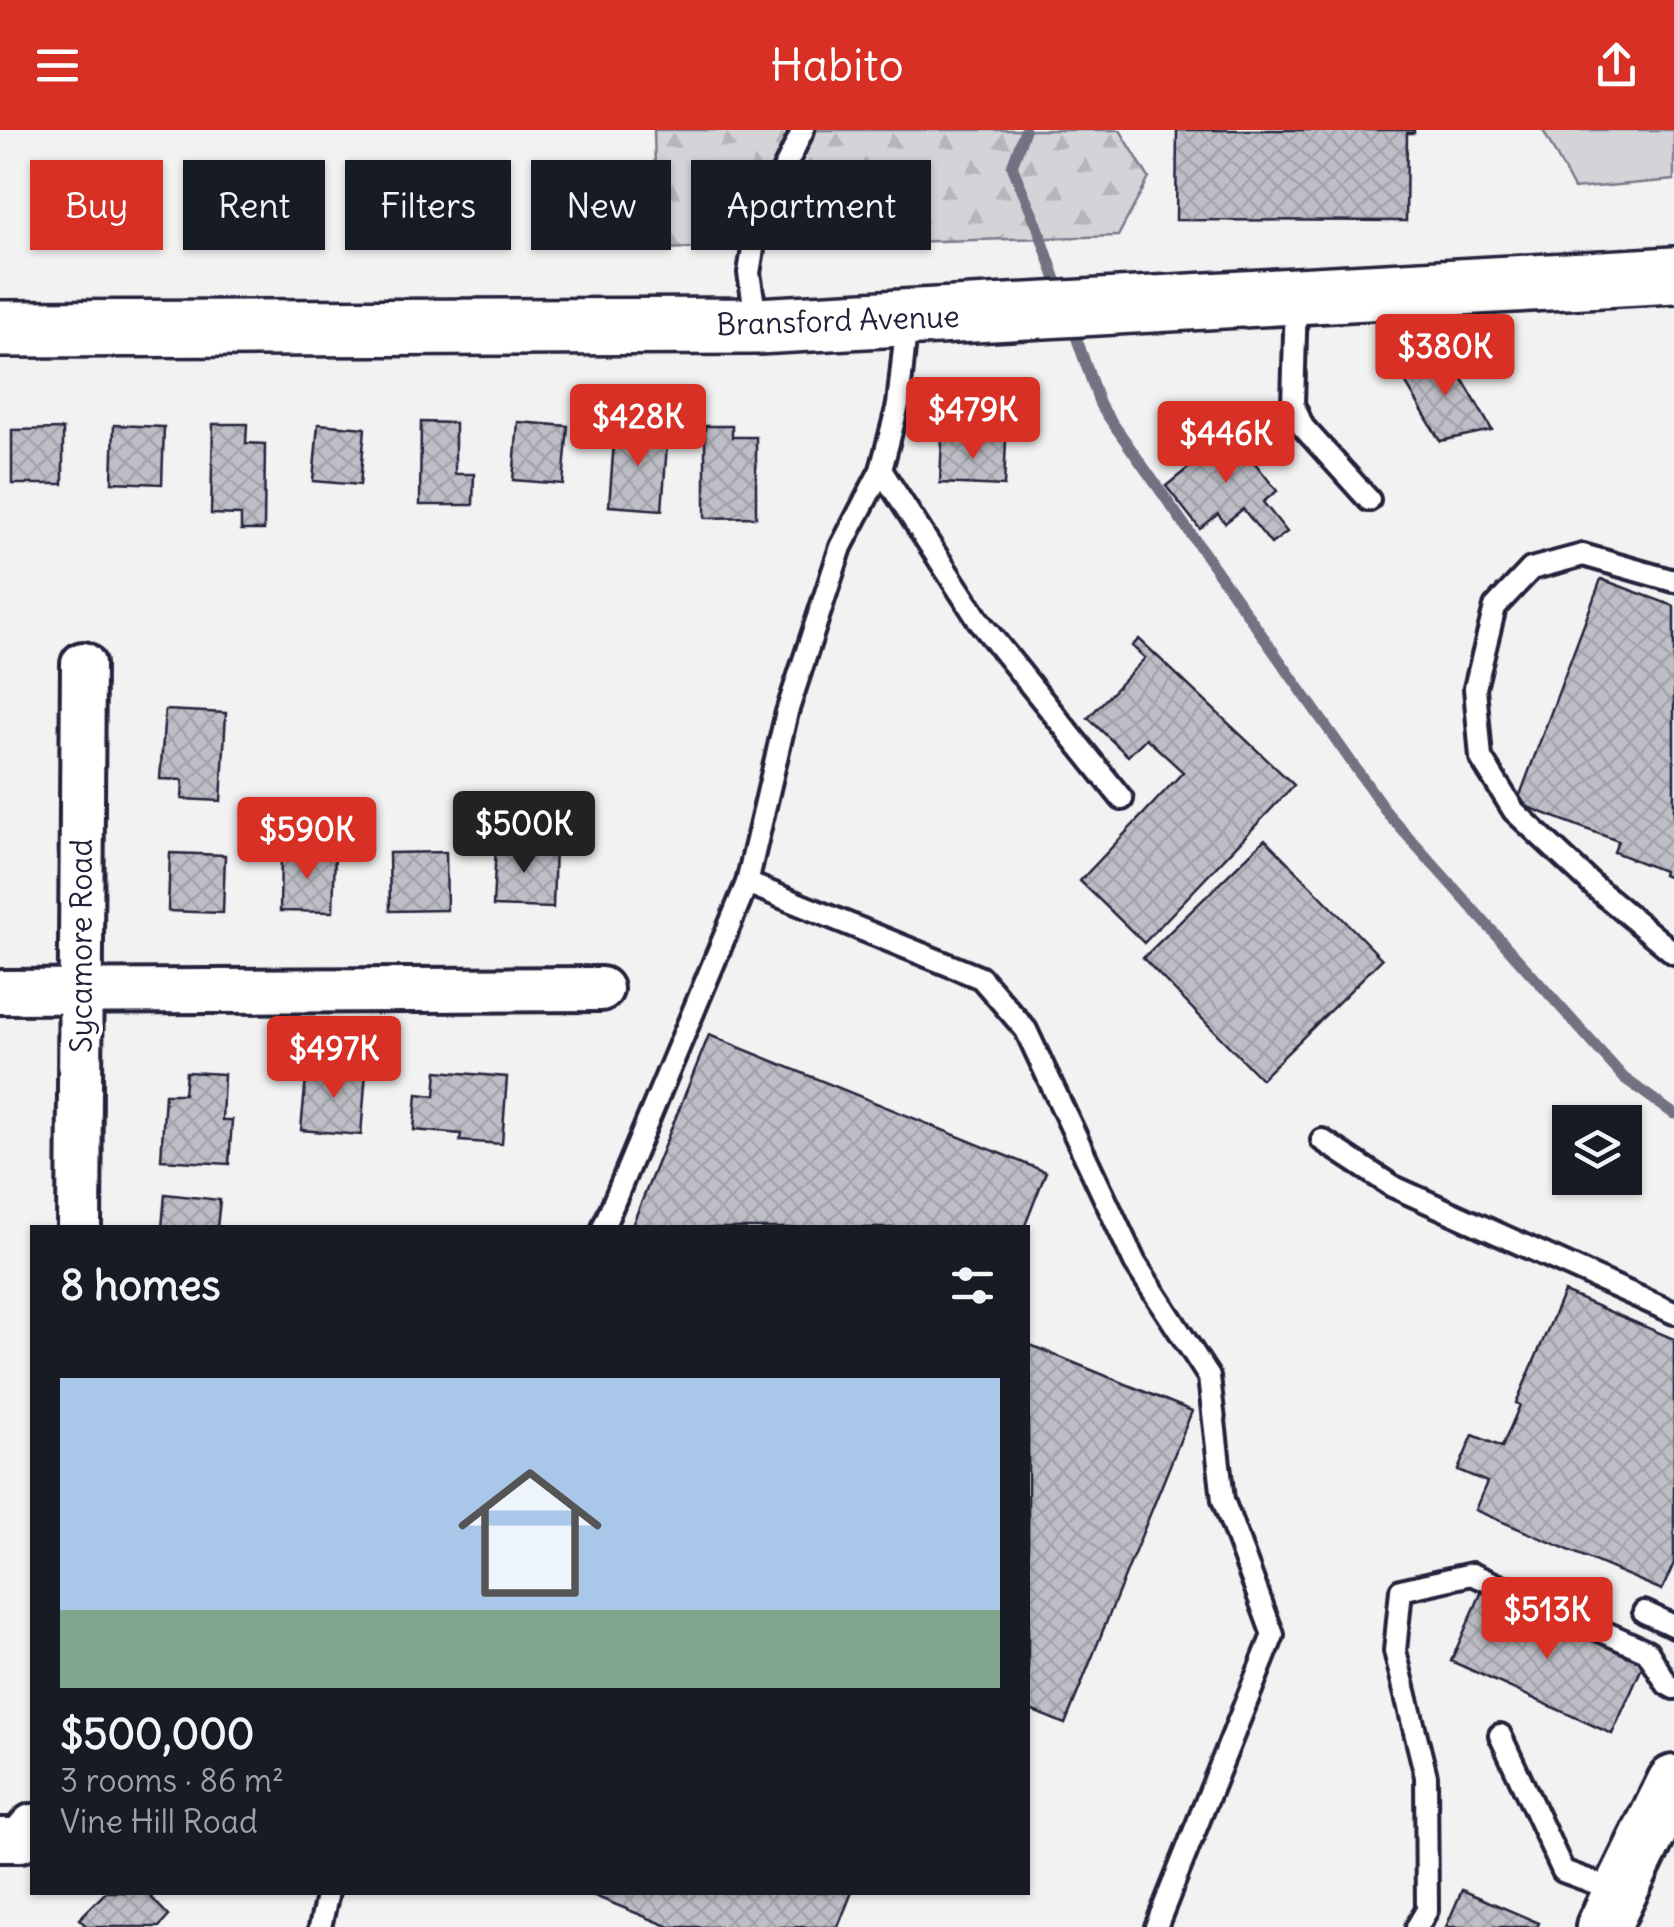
<!DOCTYPE html>
<html lang="en">
<head>
<meta charset="utf-8">
<style>
	body { margin:0; font-family:Delius,sans-serif; background:#242831; color:#f1f3f6; height:100vh; display:flex; flex-direction:column; font-size:38px; white-space:nowrap }
	* { box-sizing:border-box; margin:0 }
	p { font-size:32px; color:#9ea1a6 }
	.icon { flex:none; width:55px; height:55px; fill:none; stroke:currentColor; stroke-width:2; stroke-linecap:round; stroke-linejoin:round }
	.map { position:relative; flex:1; overflow:hidden }
	.details { position:absolute; left:30px; top:1095px; width:1000px; height:670px; display:flex; flex-direction:column; background:#171b24; border-radius:0px; box-shadow:0 2px 8px #0004 }
	.details>* { flex:none }
	.guide { position:absolute; left:30px; top:30px; width:1000px; height:90px; display:flex; gap:20px }
	.fabs { position:absolute; left:1552px; top:975px; display:grid; gap:20px }
	.fabs a { display:grid; place-items:center; width:90px; height:90px; border-radius:0px; background:#171b24; box-shadow:0 2px 8px #0004; font-size:50px }
	.price { position:absolute; translate:-50% -85px; padding:0 22px; border-radius:10px; background:#d93025; color:#fff; font-size:32px; line-height:65px; filter:drop-shadow(0 2px 5px #0008) }
	.price::after { content:''; position:absolute; left:50%; top:60px; width:30px; height:22px; margin-left:-15px; background:inherit; clip-path:polygon(0 0,100% 0,50% 100%) }
	.price.active { background:#222; color:#fff }
	ul { padding:0; list-style:none }
	li { display:grid; align-content:center; gap:20px; height:530px; padding:0 30px }
	li span { display:grid; place-items:center; height:310px; border-radius:0px; color:#555 }
	li>.icon { margin-inline-start:auto }
	span .icon { width:180px; height:180px; fill:#fffc; stroke-width:1 }
	li b { font-size:42px }
	h2 { display:flex; justify-content:space-between; align-items:center; height:120px; padding:0 30px; font-size:42px }
	.chip { padding:0 35px; border-radius:0px; background:#171b24; box-shadow:0 2px 8px #0004; font-size:35px; line-height:90px }
	.chip.active { background:#d93025; color:#fff }
	header { display:flex; justify-content:space-between; align-items:center; height:130px; padding:0 30px; background:#d93025; color:#fff; font-size:45px; font-weight:600 }
	.map>svg:first-child { display:block }
	.forest { fill:url(#forest-firs); stroke:#7a7a8a; stroke-width:2.5 }
	.park { fill:#d3d3d8; stroke:#7a7a8a; stroke-width:2.5 }
	.lines { fill:none; stroke-linecap:round; stroke-linejoin:round }
	.stream { stroke:#727282; stroke-width:11 }
	.building { fill:url(#building-cross-hatch); stroke:#22223b; stroke-width:2.5 }
	.service-casing { stroke:#22223b; stroke-width:28 }
	.minor-casing { stroke:#22223b; stroke-width:50 }
	.tertiary-casing { stroke:#22223b; stroke-width:60 }
	.secondary-casing { stroke:#22223b; stroke-width:62 }
	.service { stroke:#fff; stroke-width:20 }
	.minor { stroke:#fff; stroke-width:42 }
	.tertiary { stroke:#fff; stroke-width:52 }
	.secondary { stroke:#fff; stroke-width:55 }
	.labels { text-anchor:middle; dominant-baseline:central; stroke-width:8; stroke-linejoin:round; paint-order:stroke }
	.street-label { font-size:30px; fill:#22223b; stroke:#fff }
</style>
</head>
<body>
<header><svg class="icon" aria-label="menu" viewBox="0 0 24 24"><path d="M4 6h16M4 12h16M4 18h16"/></svg>Habito<svg class="icon" aria-label="share" viewBox="0 0 24 24"><path d="M12 15V3M7 8l5-5 5 5M5 13v7h14v-7"/></svg></header>
<div class="map">
<svg width="1674" height="1797" viewBox="0 0 1674 1797">
	<defs>
		<pattern id="forest-firs" width="22" height="20" patternUnits="userSpaceOnUse" patternTransform="scale(2.5)"><rect width="22" height="20" fill="#d3d3d8"/><path d="M5 1l3.5 6h-7zM16 11l3.5 6h-7z" fill="#b5b5ba"/></pattern>
		<pattern id="building-cross-hatch" width="8" height="8" patternUnits="userSpaceOnUse" patternTransform="scale(2.5)"><rect width="8" height="8" fill="#bebec6"/><path d="M0 0l8 8M0 8l8-8" fill="none" stroke="#a3a3ab"/></pattern>
	</defs>
	<rect width="100%" height="100%" fill="#f2f2f3"/>
	<filter id="ink" filterUnits="userSpaceOnUse"><feTurbulence type="fractalNoise" baseFrequency=".01" numOctaves="2"/><feDisplacementMap in="SourceGraphic" scale="20" xChannelSelector="R" yChannelSelector="G"/><feConvolveMatrix kernelMatrix="1 2 1 2 8 2 1 2 1" color-interpolation-filters="sRGB"/></filter>
	<g filter="url(#ink)">
		<!-- forest -->
		<path class="forest" d="M654,0H1120L1149,48L1118,106L657,119Z"/>
		<!-- park -->
		<path class="park" d="M1543,0H1674V50L1574,59Z"/>
		<g class="lines">
			<!-- stream -->
			<g class="stream">
				<path d="M1025,0L1012,36L1037,95L1061,164"/>
				<path d="M1072,195L1100,275L1388,684L1624,948L1674,984"/>
			</g>
		</g>
		<!-- building -->
		<g class="building">
			<path d="M1177,0H1414V3H1407L1406,91L1176,90Z"/>
			<path d="M1450,228L1492,300L1440,311L1397,238Z"/>
			<path d="M421,292L455,293V344H474L473,375H420Z"/>
			<path d="M518,292L568,296L563,354L513,350Z"/>
			<path d="M213,294H247L246,313L265,314L264,400H241V385L211,384Z"/>
			<path d="M318,294L365,298L360,355L313,351Z"/>
			<path d="M114,295L164,297L162,354L112,352Z"/>
			<path d="M1225,295L1277,361L1263,372L1287,402L1271,414L1243,379L1225,393L1218,384L1200,399L1166,356L1192,335L1186,327Z"/>
			<path d="M705,296H732V307H756V387L705,388Z"/>
			<path d="M615,298L668,302L662,380L609,376Z"/>
			<path d="M63,299V354H12V300Z"/>
			<path d="M942,308L1006,310L1004,356L940,353Z"/>
			<path d="M1601,449L1674,476V749L1662,745L1663,741L1614,722L1618,711L1517,673Z"/>
			<path d="M1139,509L1294,655L1144,813L1080,751L1183,642L1146,608L1128,626L1088,588L1145,528L1132,516Z"/>
			<path d="M165,580L226,583L221,671L182,669L183,650L160,649Z"/>
			<path d="M1265,709L1382,829L1261,949L1143,828Z"/>
			<path d="M496,714L555,716L553,778L493,776Z"/>
			<path d="M281,721L335,723L333,782L280,781Z"/>
			<path d="M446,722L447,780L390,781L389,723Z"/>
			<path d="M170,723L225,725L223,783L168,781Z"/>
			<path d="M709,905L1046,1042L1024,1098H631Z"/>
			<path d="M307,937L366,942L361,1005L301,1000Z"/>
			<path d="M437,941L507,947L502,1014L460,1011L461,1004L414,1000L417,964L435,966Z"/>
			<path d="M186,942L224,944L222,990H232L229,1034L161,1030L165,964H184Z"/>
			<path d="M165,1064L220,1070L217,1098H162Z"/>
			<path d="M1564,1162L1674,1209V1433L1662,1460L1475,1380L1487,1352L1458,1340L1473,1305L1502,1317L1520,1275L1516,1273Z"/>
			<path d="M1028,1214L1192,1281L1065,1594L1028,1579Z"/>
			<path d="M1483,1459L1644,1533L1612,1604L1451,1531Z"/>
			<path d="M1462,1760L1539,1793L1537,1797H1446Z"/>
			<path d="M106,1762H146L169,1786L159,1797H87L79,1789Z"/>
			<path d="M585,1762H852L838,1797H670Z"/>
		</g>
		<g class="lines">
			<defs>
				<g id="service">
					<path d="M1296,169L1293,274L1303,297L1369,370"/>
					<path d="M757,194L749,143L757,95L803,0"/>
					<path d="M881,340L979,491L1122,669"/>
					<path d="M1674,451L1583,425L1531,439L1495,477L1475,558L1481,628L1514,681L1596,758L1674,823"/>
					<path d="M747,753L787,582L841,417L881,340L898,275L907,190"/>
					<path d="M1322,1010L1392,1056L1674,1183"/>
					<path d="M603,1098L747,753L981,848L1026,900L1135,1133L1209,1247L1223,1370L1273,1505L1156,1797"/>
					<path d="M1644,1482L1674,1496"/>
					<path d="M1500,1605L1563,1741L1617,1761"/>
					<path d="M320,1797L328,1762"/>
					<path d="M1417,1797L1427,1780L1426,1646L1395,1521L1401,1460L1472,1444L1647,1521L1667,1554L1674,1558"/>
				</g>
				<g id="minor">
					<path d="M0,862L601,859"/>
					<path d="M79,1098L83,534"/>
					<path d="M0,1710H20L32,1696"/>
				</g>
				<path id="tertiary" d="M1603,1797L1674,1652"/>
				<path id="secondary" d="M0,199L757,196L1674,145"/>
			</defs>
			<!-- service casing -->
			<use href="#service" class="service-casing"/>
			<!-- minor casing -->
			<use href="#minor" class="minor-casing"/>
			<!-- tertiary casing -->
			<use href="#tertiary" class="tertiary-casing"/>
			<!-- secondary casing -->
			<use href="#secondary" class="secondary-casing"/>
			<!-- service -->
			<use href="#service" class="service"/>
			<!-- minor -->
			<use href="#minor" class="minor"/>
			<!-- tertiary -->
			<use href="#tertiary" class="tertiary"/>
			<!-- secondary -->
			<use href="#secondary" class="secondary"/>
		</g>
	</g>
	<g class="labels">
		<!-- street labels -->
		<g class="street-label">
			<text transform="translate(838 190) rotate(-2)">Bransford Avenue</text>
			<text transform="translate(81 816) rotate(-90)">Sycamore Road</text>
		</g>
	</g>
</svg>
<div class="fabs">
<a><svg class="icon" aria-label="layers" viewBox="0 0 24 24"><path d="M12 4l9 5-9 5-9-5zM3 14l9 5 9-5"/></svg></a>
</div>
<b class="price" style="left:1445px;top:269px">$380K</b>
<b class="price" style="left:973px;top:332px">$479K</b>
<b class="price" style="left:638px;top:339px">$428K</b>
<b class="price" style="left:1226px;top:356px">$446K</b>
<b class="price active" style="left:524px;top:746px">$500K</b>
<b class="price" style="left:307px;top:752px">$590K</b>
<b class="price" style="left:334px;top:971px">$497K</b>
<b class="price" style="left:1547px;top:1532px">$513K</b>
<div class="guide">
<a class="chip active">Buy</a>
<a class="chip">Rent</a>
<a class="chip">Filters</a>
<a class="chip">New</a>
<a class="chip">Apartment</a>
</div>
<section class="details">
<h2>8 homes<svg class="icon" aria-label="filters" viewBox="0 0 24 24"><path d="M4 7h16M4 17h16"/><circle cx="9" cy="7" r="2"/><circle cx="15" cy="17" r="2"/></svg></h2>
<ul>
<li><span style="background:linear-gradient(#a9c7e8 75%,#7fa58c 0)"><svg class="icon" aria-label="home" viewBox="0 0 24 24"><path d="M3 11l9-7 9 7M6 9v11h12V9"/></svg></span><div><b>$500,000</b><p>3 rooms · 86 m²</p><p>Vine Hill Road</p></div></li>
</ul>
</section>
</div>
</body>
</html>
